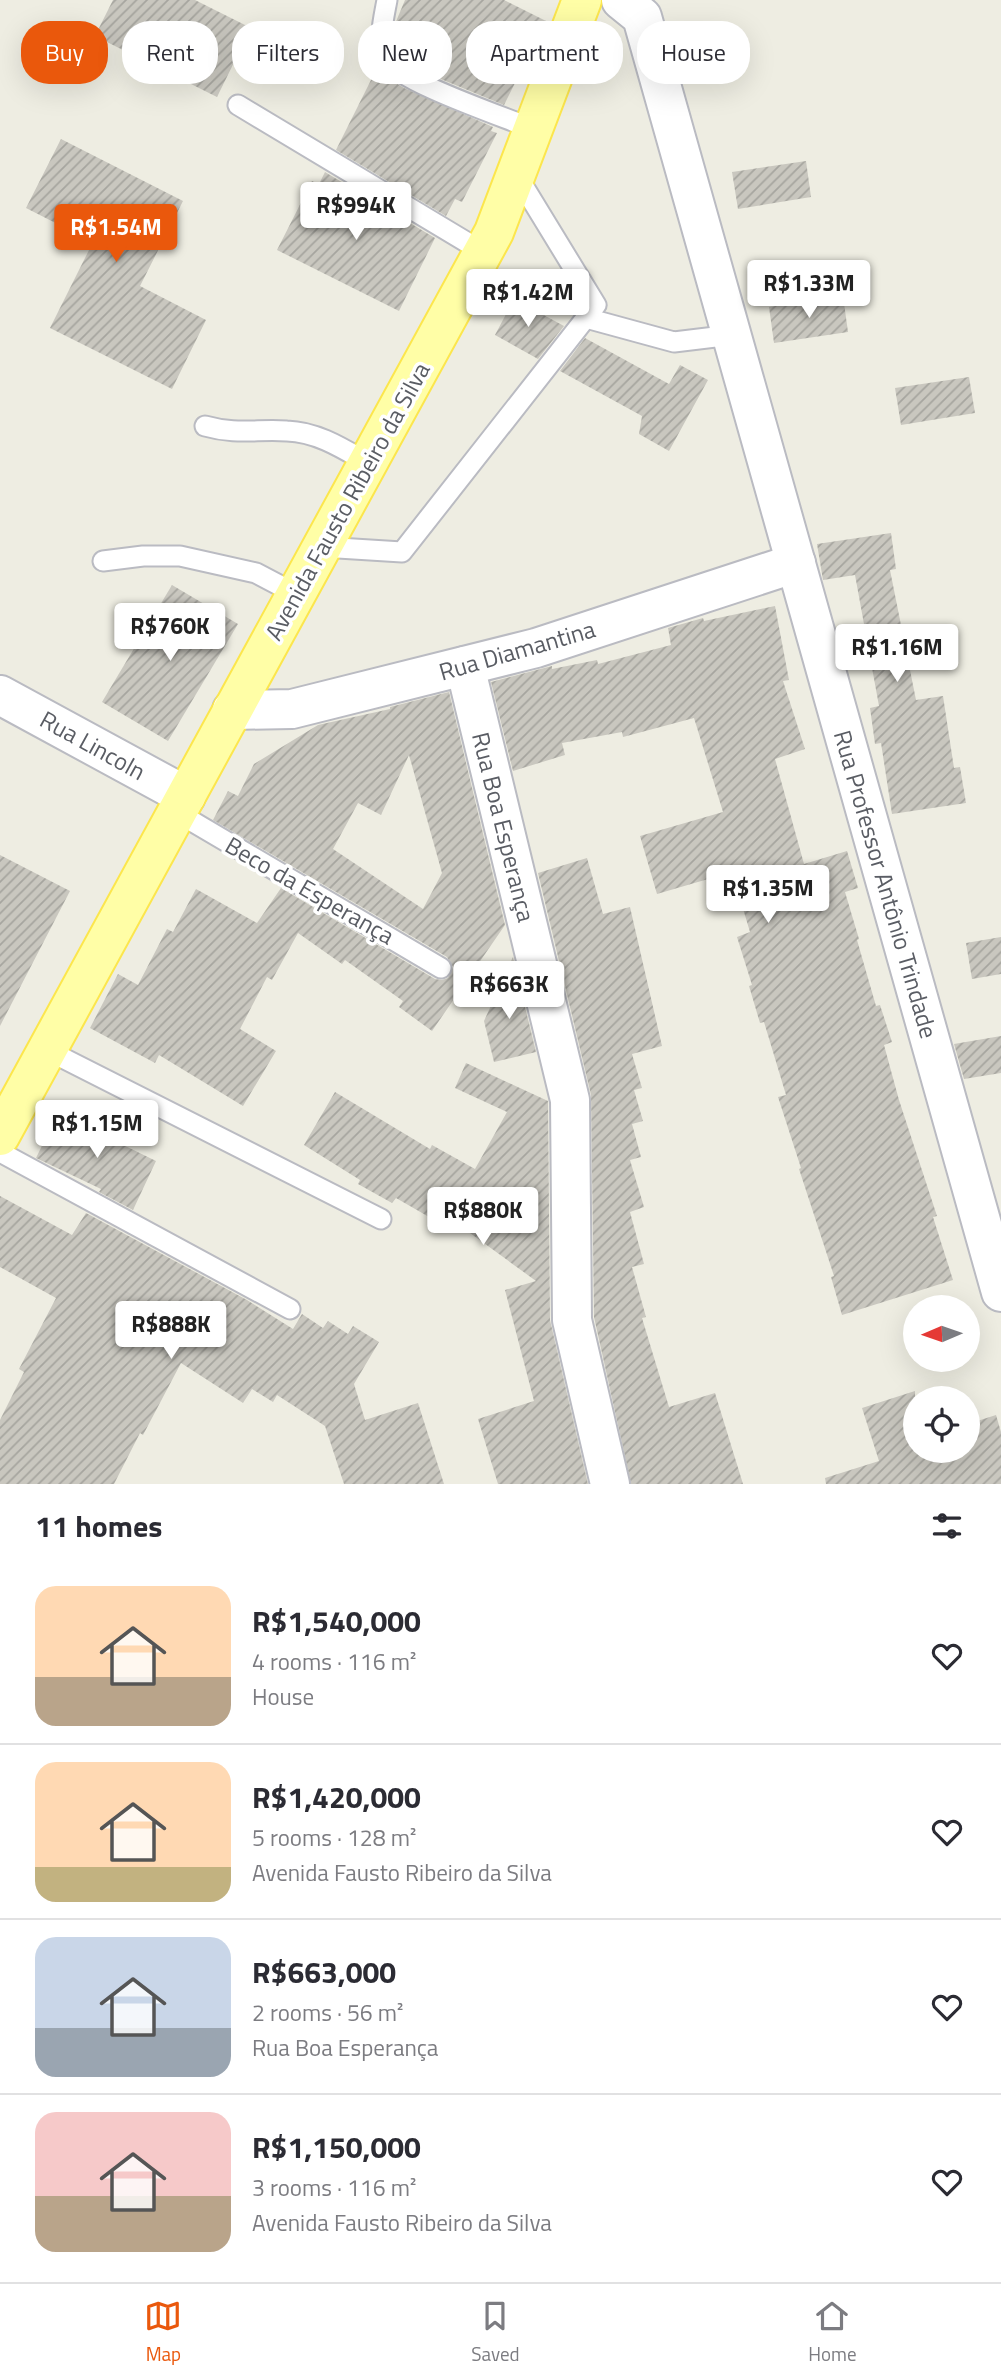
<!DOCTYPE html>
<html lang="en">
<head>
<meta charset="utf-8">
<style>
	body { margin:0; font-family:"Titillium Web",sans-serif; background:#f7f7f7; color:#2b2b33; height:100vh; display:flex; flex-direction:column; font-size:26px; white-space:nowrap }
	* { box-sizing:border-box; margin:0 }
	p { font-size:23px; color:#7c7c81 }
	.icon { flex:none; width:38px; height:38px; fill:none; stroke:currentColor; stroke-width:2; stroke-linecap:round; stroke-linejoin:round }
	.map { position:relative; height:1484px; overflow:hidden }
	.details { display:flex; flex-direction:column; background:#fff; flex:1 }
	.details>* { flex:none }
	.hud { position:absolute; left:21px; top:21px; width:959px; height:63px; display:flex; gap:14px }
	.needle { width:46px; rotate:268deg }
	.buttons { position:absolute; left:903px; top:1295px; display:grid; gap:14px }
	.buttons a { display:grid; place-items:center; width:77px; height:77px; border-radius:50%; background:#fff; box-shadow:0 7px 28px #0002; font-size:35px }
	.price { position:absolute; translate:-50% -60px; padding:0 16px; border-radius:7px; background:#fff; color:#222; font-size:23px; line-height:46px; filter:drop-shadow(0 2px 4px #0008) }
	.price::after { content:''; position:absolute; left:50%; top:42px; width:21px; height:16px; margin-left:-10px; background:inherit; clip-path:polygon(0 0,100% 0,50% 100%) }
	.price.on { background:#ea580c; color:#fff }
	ul { padding:0; list-style:none }
	li { display:flex; align-items:center; gap:21px; height:175px; padding:0 35px }
	li+li { border-top:2px solid #e1e1e2 }
	li span { display:grid; place-items:center; flex:none; width:196px; height:140px; border-radius:21px; color:#555 }
	li>.icon { margin-inline-start:auto }
	span .icon { width:84px; height:84px; fill:#fffc; stroke-width:1 }
	li b { font-size:30px }
	h2 { display:flex; justify-content:space-between; align-items:center; height:84px; padding:0 35px; font-size:30px }
	.pill { padding:0 24px; border-radius:28px; background:#fff; box-shadow:0 7px 28px #0002; font-size:24px; line-height:63px }
	.pill.on { background:#ea580c; color:#fff }
	.dock { display:flex; justify-content:space-around; align-items:center; height:98px; border-top:2px solid #e1e1e2; background:#fff; font-size:19px; color:#7c7c81 }
	.dock a { display:grid; justify-items:center; gap:4px }
	.dock .on { color:#ea580c }
	.map>svg:first-child { display:block }
	.building { fill:url(#building-hatch); fill-rule:evenodd }
	.lines { fill:none; stroke-linecap:round; stroke-linejoin:round }
	.lane-casing { stroke:#babbc2; stroke-width:23 }
	.street-casing { stroke:#babbc2; stroke-width:42 }
	.primary-casing { stroke:#fce64d; stroke-width:42 }
	.lane { stroke:#fff; stroke-width:19 }
	.street { stroke:#fff; stroke-width:38 }
	.primary { stroke:#fffea6; stroke-width:38 }
	.labels { text-anchor:middle; dominant-baseline:central; stroke-width:7; stroke-linejoin:round; paint-order:stroke }
	.street-label { font-size:24px; fill:#5a5d64; stroke:#fff }
</style>
</head>
<body>
<div class="map">
<svg width="1001" height="1484" viewBox="0 0 1001 1484">
	<defs>
		<pattern id="building-hatch" width="6" height="6" patternUnits="userSpaceOnUse" patternTransform="scale(1.75)"><rect width="6" height="6" fill="#c9c7bf"/><path d="M-1 1l2-2M0 6l6-6M5 7l2-2" fill="none" stroke="#a6a59f"/></pattern>
	</defs>
	<rect width="100%" height="100%" fill="#eeede2"/>
	<!-- building -->
	<g class="building">
		<path d="M113,0H195L251,28L217,97L95,36Z"/>
		<path d="M405,0H504L546,21L504,105L436,77L417,67L396,52L394,38L395,24Z"/>
		<path d="M377,68L388,78L404,88L493,127L491,131L497,133L462,202L455,199L446,216L336,150Z"/>
		<path d="M61,139L183,201L140,286L206,320L172,389L50,328L93,242L26,208Z"/>
		<path d="M806,161L811,197L738,209L732,172Z"/>
		<path d="M325,172L435,238L399,311L277,250L312,181L319,184Z"/>
		<path d="M843,296L848,332L774,343L769,307Z"/>
		<path d="M514,299L564,326L538,359L495,335Z"/>
		<path d="M585,338L669,384L680,365L708,380L669,451L639,434L642,416L560,371Z"/>
		<path d="M969,377L975,413L901,425L895,388Z"/>
		<path d="M891,533L896,569L890,570L916,700L943,696L954,768L960,767L966,803L892,814L881,743L875,744L870,708L879,706L855,575L823,580L817,544Z"/>
		<path d="M172,585L238,624L168,741L102,702Z"/>
		<path d="M775,606L789,680L783,681L805,749L775,759L804,864L847,851L858,888L845,892L859,939L857,940L876,1006L880,1005L892,1042L884,1045L899,1100L937,1216L933,1217L953,1280L842,1315L831,1277L834,1276L799,1169L801,1168L778,1097L786,1095L764,1022L760,1023L749,986L752,985L737,937L750,932L732,872L657,894L640,836L723,812L694,718L623,737L622,732L562,743L565,755L513,771L491,682L552,666V669L597,660L598,664L671,645L668,628L703,618L704,621Z"/>
		<path d="M449,692L505,925L432,1031L399,1007L403,1001L345,960L342,964L298,933L272,980L267,977L240,1029L276,1051L243,1106L159,1055L155,1063L90,1028L118,974L138,985L167,929L173,932L196,889L257,923L281,888L435,979L442,980L448,978L453,967L447,957L213,820L228,791L238,796L254,764L318,725L390,709V707ZM409,755L442,873L423,909L333,849L358,803L381,815Z"/>
		<path d="M0,855L70,891L0,1026Z"/>
		<path d="M587,858L603,914L630,907L662,1046L632,1054L642,1088L634,1090L643,1121L632,1124L641,1157L630,1160L644,1207L630,1212L644,1264L632,1267L646,1317L642,1318L669,1407L715,1393L743,1484H631L594,1317L591,1095L538,873Z"/>
		<path d="M1001,937V974L972,979L966,943Z"/>
		<path d="M513,957L536,1052L494,1062L484,1021Z"/>
		<path d="M1001,1036V1073L964,1079L954,1044Z"/>
		<path d="M466,1063L548,1101L550,1320L588,1484H498L478,1419L534,1401L505,1290L536,1281L441,1212L436,1221L396,1198L392,1203L358,1184L360,1180L304,1145L335,1092L430,1149L432,1145L475,1169L507,1112L455,1088Z"/>
		<path d="M58,1113L156,1161L133,1210L99,1192L101,1189L36,1158Z"/>
		<path d="M0,1196L72,1235L86,1213L247,1300L293,1329L302,1314L323,1328L328,1321L348,1334L353,1326L379,1342L354,1384L365,1420L418,1403L444,1484H344L325,1426L277,1395L273,1402L252,1389L243,1403L181,1363L143,1435L140,1433L114,1484H0V1420L24,1372L19,1369L56,1298L0,1267Z"/>
		<path d="M915,1391V1451H968V1424L996,1415L1001,1432V1484H826L825,1478L879,1461L862,1408Z"/>
	</g>
	<g class="lines">
		<defs>
			<g id="lane">
				<path d="M387,0C384,17 377,43 386,59C399,82 505,117 533,129"/>
				<path d="M238,105L483,252"/>
				<path d="M586,318L674,342L732,335"/>
				<path d="M205,426C237,435 256,429 287,431C317,432 342,448 368,463"/>
				<path d="M322,547L402,552L596,305L516,174"/>
				<path d="M103,561L143,556H180L256,573L296,594"/>
				<path d="M178,813L441,968"/>
				<path d="M47,1050L381,1219"/>
				<path d="M0,1152L290,1309"/>
			</g>
			<g id="street">
				<path d="M621,0L642,17L1001,1292"/>
				<path d="M465,666L570,1100L572,1320L610,1484"/>
				<path d="M0,695L186,796"/>
				<path d="M232,710L292,709L536,648L796,563"/>
			</g>
			<path id="primary" d="M0,1136L494,232L582,0"/>
		</defs>
		<!-- lane casing -->
		<use href="#lane" class="lane-casing"/>
		<!-- street casing -->
		<use href="#street" class="street-casing"/>
		<!-- primary casing -->
		<use href="#primary" class="primary-casing"/>
		<!-- lane -->
		<use href="#lane" class="lane"/>
		<!-- street -->
		<use href="#street" class="street"/>
		<!-- primary -->
		<use href="#primary" class="primary"/>
	</g>
	<g class="labels">
		<!-- street labels -->
		<g class="street-label">
			<text transform="translate(347 501) rotate(-61)">Avenida Fausto Ribeiro da Silva</text>
			<text transform="translate(517 650) rotate(-16)">Rua Diamantina</text>
			<text transform="translate(93 745) rotate(29)">Rua Lincoln</text>
			<text transform="translate(504 827) rotate(76)">Rua Boa Esperança</text>
			<text transform="translate(886 884) rotate(74)">Rua Professor Antônio Trindade</text>
			<text transform="translate(310 890) rotate(30)">Beco da Esperança</text>
		</g>
	</g>
</svg>
<div class="buttons">
<a><svg class="needle" viewBox="-14 -14 28 28"><path d="M0-13l5 13h-10z" fill="#e53935"/><path d="M0 13l5-13h-10z" fill="#7c7c81"/></svg></a>
<a><svg class="icon" aria-label="locate" viewBox="0 0 24 24"><circle cx="12" cy="12" r="6"/><path d="M12 2v4M12 18v4M2 12h4M18 12h4"/></svg></a>
</div>
<b class="price" style="left:356px;top:242px">R$994K</b>
<b class="price on" style="left:116px;top:264px">R$1.54M</b>
<b class="price" style="left:809px;top:320px">R$1.33M</b>
<b class="price" style="left:528px;top:329px">R$1.42M</b>
<b class="price" style="left:170px;top:663px">R$760K</b>
<b class="price" style="left:897px;top:684px">R$1.16M</b>
<b class="price" style="left:768px;top:925px">R$1.35M</b>
<b class="price" style="left:509px;top:1021px">R$663K</b>
<b class="price" style="left:97px;top:1160px">R$1.15M</b>
<b class="price" style="left:483px;top:1247px">R$880K</b>
<b class="price" style="left:171px;top:1361px">R$888K</b>
<div class="hud">
<a class="pill on">Buy</a>
<a class="pill">Rent</a>
<a class="pill">Filters</a>
<a class="pill">New</a>
<a class="pill">Apartment</a>
<a class="pill">House</a>
</div>
</div>
<section class="details">
<h2>11 homes<svg class="icon" aria-label="filters" viewBox="0 0 24 24"><path d="M4 7h16M4 17h16"/><circle cx="9" cy="7" r="2"/><circle cx="15" cy="17" r="2"/></svg></h2>
<ul>
<li><span style="background:linear-gradient(#ffd9b3 65%,#b9a48a 0)"><svg class="icon" aria-label="home" viewBox="0 0 24 24"><path d="M3 11l9-7 9 7M6 9v11h12V9"/></svg></span><div><b>R$1,540,000</b><p>4 rooms · 116 m²</p><p>House</p></div><svg class="icon" aria-label="heart" viewBox="0 0 24 24"><path d="M12 20l-8-8c-3-5 5-10 8-4 3-6 11-1 8 4z"/></svg></li>
<li><span style="background:linear-gradient(#ffd9b3 75%,#c2b280 0)"><svg class="icon" aria-label="home" viewBox="0 0 24 24"><path d="M3 11l9-7 9 7M6 9v11h12V9"/></svg></span><div><b>R$1,420,000</b><p>5 rooms · 128 m²</p><p>Avenida Fausto Ribeiro da Silva</p></div><svg class="icon" aria-label="heart" viewBox="0 0 24 24"><path d="M12 20l-8-8c-3-5 5-10 8-4 3-6 11-1 8 4z"/></svg></li>
<li><span style="background:linear-gradient(#c9d6e8 65%,#9aa5b1 0)"><svg class="icon" aria-label="home" viewBox="0 0 24 24"><path d="M3 11l9-7 9 7M6 9v11h12V9"/></svg></span><div><b>R$663,000</b><p>2 rooms · 56 m²</p><p>Rua Boa Esperança</p></div><svg class="icon" aria-label="heart" viewBox="0 0 24 24"><path d="M12 20l-8-8c-3-5 5-10 8-4 3-6 11-1 8 4z"/></svg></li>
<li><span style="background:linear-gradient(#f6c9c9 60%,#b9a48a 0)"><svg class="icon" aria-label="home" viewBox="0 0 24 24"><path d="M3 11l9-7 9 7M6 9v11h12V9"/></svg></span><div><b>R$1,150,000</b><p>3 rooms · 116 m²</p><p>Avenida Fausto Ribeiro da Silva</p></div><svg class="icon" aria-label="heart" viewBox="0 0 24 24"><path d="M12 20l-8-8c-3-5 5-10 8-4 3-6 11-1 8 4z"/></svg></li>
</ul>
</section>
<nav class="dock">
<a class="on"><svg class="icon" aria-label="map" viewBox="0 0 24 24"><path d="M3 6l6-2 6 2 6-2v14l-6 2-6-2-6 2zM9 4v14M15 6v14"/></svg>Map</a>
<a><svg class="icon" aria-label="saved" viewBox="0 0 24 24"><path d="M7 4h10v16l-5-4-5 4z"/></svg>Saved</a>
<a><svg class="icon" aria-label="home" viewBox="0 0 24 24"><path d="M3 11l9-7 9 7M6 9v11h12V9"/></svg>Home</a>
</nav>
</body>
</html>
